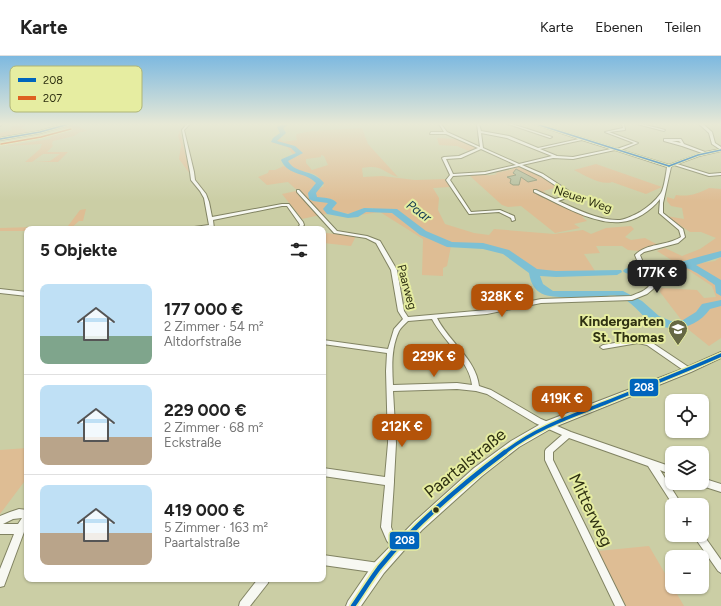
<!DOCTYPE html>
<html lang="de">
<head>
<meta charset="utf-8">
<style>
	body { margin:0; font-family:Figtree,sans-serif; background:#f2f2f2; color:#222; height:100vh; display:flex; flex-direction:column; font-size:15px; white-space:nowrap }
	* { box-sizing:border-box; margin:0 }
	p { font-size:13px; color:#767676 }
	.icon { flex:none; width:22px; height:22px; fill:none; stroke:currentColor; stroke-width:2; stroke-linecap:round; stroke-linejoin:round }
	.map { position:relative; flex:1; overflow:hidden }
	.drawer { position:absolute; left:24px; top:170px; width:302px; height:356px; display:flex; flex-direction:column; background:#fff; border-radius:8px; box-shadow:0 1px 3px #0004 }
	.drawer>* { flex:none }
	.fabs { position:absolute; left:665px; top:338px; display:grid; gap:8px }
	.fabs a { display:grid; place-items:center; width:44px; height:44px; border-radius:8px; background:#fff; box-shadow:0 1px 3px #0004; font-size:20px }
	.price { position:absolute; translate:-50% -34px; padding:0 9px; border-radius:8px; background:#b45309; color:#fff; font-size:13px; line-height:26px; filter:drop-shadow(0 1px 2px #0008) }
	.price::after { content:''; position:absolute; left:50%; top:24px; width:12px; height:9px; margin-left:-6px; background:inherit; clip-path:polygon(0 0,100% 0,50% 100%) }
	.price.on { background:#222; color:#fff }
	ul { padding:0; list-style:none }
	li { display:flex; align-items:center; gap:12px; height:100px; padding:0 16px }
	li+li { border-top:1px solid #e0e0e0 }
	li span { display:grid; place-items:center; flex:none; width:112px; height:80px; border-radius:8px; color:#555 }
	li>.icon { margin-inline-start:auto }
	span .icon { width:48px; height:48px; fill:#fffc; stroke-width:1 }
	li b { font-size:17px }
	h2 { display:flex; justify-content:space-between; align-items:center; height:48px; padding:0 16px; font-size:17px }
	header { display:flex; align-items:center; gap:24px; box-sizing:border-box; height:56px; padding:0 20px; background:#fff; border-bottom:1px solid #e0e0e0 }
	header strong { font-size:19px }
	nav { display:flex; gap:22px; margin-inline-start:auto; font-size:14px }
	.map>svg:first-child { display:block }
	.green { fill:#debd94; fill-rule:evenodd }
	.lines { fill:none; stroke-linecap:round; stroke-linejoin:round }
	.river { fill:#7dc0d4; fill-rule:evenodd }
	.building { fill:#b2bb9a; stroke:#8e9677 }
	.minor-casing { stroke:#818362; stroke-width:2 }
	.secondary-casing { stroke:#818362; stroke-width:2 }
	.minor { fill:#f7f8f2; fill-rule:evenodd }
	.secondary { fill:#f7f8f2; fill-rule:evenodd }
	.bus-1-far2-casing { stroke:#e6eda1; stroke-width:3 }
	.bus-1-far1-casing { stroke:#e6eda1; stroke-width:6 }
	.bus-1-casing { stroke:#e6eda1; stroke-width:8 }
	.bus-2-casing { stroke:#e6eda1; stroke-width:3 }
	.bus-1-far2 { stroke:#0065bd; stroke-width:1.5 }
	.bus-1-far1 { stroke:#0065bd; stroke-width:3.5 }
	.bus-1 { stroke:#0065bd; stroke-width:4.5 }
	.bus-2 { stroke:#de6020; stroke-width:1.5 }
	.bus-dot { fill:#2f3112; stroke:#e6eda1; stroke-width:1.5 }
	.labels { text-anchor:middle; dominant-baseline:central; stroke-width:4; stroke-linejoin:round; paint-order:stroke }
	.far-street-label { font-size:12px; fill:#2f3112; stroke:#e6eda1 }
	.far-water-label { font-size:13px; font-style:italic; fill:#173f53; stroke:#e6eda1 }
	.poi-label { font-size:14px; font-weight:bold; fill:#2f3112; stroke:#e6eda1; text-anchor:end }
	.near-street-label { font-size:17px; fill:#2f3112; stroke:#e6eda1 }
	.key { fill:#e6eda1; stroke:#afb576; stroke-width:1 }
	.key-label { font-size:11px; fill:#2f3112 }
	.line-badge { stroke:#e6eda1; stroke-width:1.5 }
	.badge-label { font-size:11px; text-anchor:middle; font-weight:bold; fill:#fff }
</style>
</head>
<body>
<header>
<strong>Karte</strong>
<nav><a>Karte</a><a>Ebenen</a><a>Teilen</a></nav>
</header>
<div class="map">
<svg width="721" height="550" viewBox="0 0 721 550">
	<rect width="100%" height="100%" fill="#cbcea5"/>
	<!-- green -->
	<g class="green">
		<path d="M21,69H28L21,72L26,74V77L0,82V77L12,74L10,72L13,70Z"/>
		<path d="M73,69H76L87,75L80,76L74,80L53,85L52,88L53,90L47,96H68L58,106H35L50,105L60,98H43L32,106H25L40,93L42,88L5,90L50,83L51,79L69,75L62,72Z"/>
		<path d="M362,72L368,88L398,121C382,116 382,108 362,112L363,121L382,120L415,124L446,123L450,131L433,132L439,142L438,154L445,168L474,177L489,179L494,173L554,178L583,174L591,178L606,172L631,170L634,173L625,181L631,184L645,182L660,190L639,195L628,194L622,190H596L600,197L584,198L595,215L539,216L504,194L484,189L448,188L451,190L447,210L443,212V220L422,219L423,183L380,156L359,159L365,154H374L373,152H364L350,158L329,154L336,147L334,144L315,142V135L324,130C322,126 320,122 316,119C308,114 292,117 286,107V104L300,98H293L287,91L272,87V84L282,80L280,83L283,86L297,84L296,80L297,78L312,75ZM321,99L324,100L328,109L312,114L306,107V103L321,101Z"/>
		<path d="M180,74L190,118L179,103L181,89L178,80Z"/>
		<path d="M437,82L457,83L478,92L471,96L457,90L439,89Z"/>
		<path d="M596,108L662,131L646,138L612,126C602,130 584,119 574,114Z"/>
		<path d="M284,110C295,116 308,117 316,127V130L311,134V142L315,145L329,146L330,148L325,152L326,154L331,157L322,159L311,147L288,126L267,129L258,121L268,117L269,114H275Z"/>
		<path d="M519,111L540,120L559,131L543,135L546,137L541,140L548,144L587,160L582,161L587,165L574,168L580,172L555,177L521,150L508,151L502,149L470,120L471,119C480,118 489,121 497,118L495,117L514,113L513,112Z"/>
		<path d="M709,132L721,133V198L713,201L678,208L657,195L665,192L682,200L700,193L716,182L701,176H690L666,160L684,163L682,152L671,150L667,145V141L674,143L676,139C689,141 697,138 709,132Z"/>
		<path d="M296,135L320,159L302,163L282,138Z"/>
		<path d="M86,153L83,165H79L70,173H27V175H0V172L68,170L80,154Z"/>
		<path d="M326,177L356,180L351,190L323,187V182Z"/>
		<path d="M721,201V282L709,290L689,274L660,236L661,232L697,234L704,242L716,241L712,230L682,210L715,205Z"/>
		<path d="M27,392V422L0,458V394Z"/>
		<path d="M649,490L684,550H626L598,495Z"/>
	</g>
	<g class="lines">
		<!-- river -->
		<g class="river">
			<path d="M282,68H290L283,72L286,77L277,85L295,90L303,97L288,105C295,118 313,113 324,127L316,137L317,141C324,142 332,141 337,147L332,153L333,154L348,158L364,152L397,153L426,175L452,186L483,187L509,194L537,213L556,215L621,214L622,216L617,219L556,221L540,220L543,228L553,235H623L642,245L659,260L671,265L683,264L696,256L702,248L721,244V250L710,253C697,272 671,278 651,266C639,258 632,244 617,240C613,239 608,240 605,240C593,241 582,241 571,241C550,241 533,242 529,217L503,198L483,193L447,191L420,179L392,157L366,156L358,161L348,162L327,158L323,153L328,147L313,145L309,143L308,137L316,127C305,115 289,121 281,104L282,103L296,97L291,92L271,86L273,82L280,77L277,71Z"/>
			<path d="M721,195V201L696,209L721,224V240L716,237L715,229C709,225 691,212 685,212C672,211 632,225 623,215C628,209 642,212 650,211C676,209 696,201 721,195Z"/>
		</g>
	</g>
	<!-- building -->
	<path class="building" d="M516,113L537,124L528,126L521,121L519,129H513L510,127L511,123L507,121L516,119L513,117Z"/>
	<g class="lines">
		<defs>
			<g id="minor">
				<path d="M0,68H2L0,70Z"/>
				<path d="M187,68H190L184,74L194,116L195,124L206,138L209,146L212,161L282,148H289L303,166L304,169L300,173H296L300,169L299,167L287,150H282L213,164L214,173H210V172L185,173L187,172L209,169L204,142L200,135L191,124L190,116L182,74Z"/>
				<path d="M439,68H441L447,76L480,91L477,68H479L481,75L509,80L538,92L579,83L534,68H538L617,93L634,87L605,76L623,72L622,68H624L625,74L609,76L638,87L621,94L669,109L702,97L682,90L664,85V83H681L684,88L705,96L721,93V95L699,100L677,108L709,118L721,117V119L709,120L674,109L671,111L663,147V157L683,173L685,181L678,187L644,196L640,199C644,211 652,217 656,227L653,233L647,238L632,244L541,247L487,258L437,262C449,286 476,303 479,330L491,334L541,363L571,376L672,411V419L660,414L682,449H673L648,410L569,382L553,396V404L625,550H615L545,404V395L546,393L562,379L535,367L487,338L476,335L457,333L393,335L396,387L394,424V426L391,471L394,479L401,488L403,491L401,494L398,496L395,494L387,485L381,471L385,429L323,420V412L385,421L388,387L386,315L387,297L323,288V284L388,293L394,273L403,263L398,255L391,214L376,187L366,182L334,177L297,136V134H299L337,175L367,180L380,185L397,214L404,255L408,261L487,254L541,243L631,240C638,237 647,235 651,227C647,217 639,211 635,199C646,187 667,190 681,181L679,174L659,157L660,143C651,155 635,165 621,166C594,169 557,147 534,136V134H536L555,143L570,139L541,120L519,110L485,118L453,120L450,124L471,156L500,154L514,160L515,164L512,165L511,162L499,156L469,158L446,124L450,119L442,102L444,101L459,100L478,92L446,78H430L431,76H444ZM481,77L507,82L552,100L519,108L483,92ZM582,84L611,93L573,101L557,100L540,93ZM672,85H679L681,87ZM481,93L516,109L485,116L453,118L446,103L461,102ZM615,94L667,111C666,118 664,132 661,137C655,145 648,151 640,156C634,159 627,163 620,164C599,165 577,153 558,145L575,139L543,118L522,109L553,102L573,103ZM432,263C443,284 470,306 472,329L457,327L393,329C392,311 391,292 399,275C401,271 405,268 408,265Z"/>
				<path d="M508,68H512L552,81L550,82Z"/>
				<path d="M637,68H642L665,74L664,75Z"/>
				<path d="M0,233L27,236V240L0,237Z"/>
				<path d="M638,283L651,286L690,312L691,314L690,316H686L647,289L638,287L603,293L600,291L603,289Z"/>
				<path d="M702,422L721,428V436L699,429L698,427H702Z"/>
				<path d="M19,453L27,454V471L24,476L4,530L0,531V513L14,478H0V460L10,456ZM22,462L18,468H3L13,463Z"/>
				<path d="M702,477L721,504V517L718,515L695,482L693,479H702Z"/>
				<path d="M323,499L379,507L382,509L384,512L382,515L379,517L323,509Z"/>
				<path d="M258,523H269L268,527L250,550H239L240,546Z"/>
			</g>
			<g id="secondary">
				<path d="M65,68H72L40,77L0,84V82L40,75Z"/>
				<path d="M699,68H703L712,76L715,87L721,91V94L712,88L709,77Z"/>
				<path d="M721,296V302L691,316L552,372L519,391L482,420L422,474L384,517L361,550H346L348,545L374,507L414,466L474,412L511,385L544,366L685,312Z"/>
			</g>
		</defs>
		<!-- minor casing -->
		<use href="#minor" class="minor-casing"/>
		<!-- secondary casing -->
		<use href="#secondary" class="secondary-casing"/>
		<!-- minor -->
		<use href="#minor" class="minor"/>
		<!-- secondary -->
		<use href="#secondary" class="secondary"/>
		<defs>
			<g id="bus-1-far2">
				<path d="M536,68L669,110"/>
				<path d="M0,83L40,76L69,68"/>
				<path d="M669,110L698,99L721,94"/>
			</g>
			<path id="bus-1-far1" d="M504,397C534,373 569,361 605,347C644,331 683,316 721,299"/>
			<path id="bus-1" d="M353,550C362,537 370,524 379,512C414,469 461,429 505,396"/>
			<path id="bus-2" d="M1,88L41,81L71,73"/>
		</defs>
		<!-- bus-1-far2 casing -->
		<use href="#bus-1-far2" class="bus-1-far2-casing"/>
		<!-- bus-1-far1 casing -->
		<use href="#bus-1-far1" class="bus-1-far1-casing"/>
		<!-- bus-1 casing -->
		<use href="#bus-1" class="bus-1-casing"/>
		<!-- bus-2 casing -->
		<use href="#bus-2" class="bus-2-casing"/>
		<!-- bus-1-far2 -->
		<use href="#bus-1-far2" class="bus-1-far2"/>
		<!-- bus-1-far1 -->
		<use href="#bus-1-far1" class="bus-1-far1"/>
		<!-- bus-1 -->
		<use href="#bus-1" class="bus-1"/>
		<!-- bus-2 -->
		<use href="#bus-2" class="bus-2"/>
	</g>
	<!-- sky -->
	<linearGradient id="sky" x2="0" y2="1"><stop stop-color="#7db9e0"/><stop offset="0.47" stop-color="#e8e9d6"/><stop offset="1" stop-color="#e8e9d6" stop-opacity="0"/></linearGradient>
	<rect width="721" height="145" fill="url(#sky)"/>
	<!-- icons -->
	<defs>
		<symbol id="school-pin" viewBox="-11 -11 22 30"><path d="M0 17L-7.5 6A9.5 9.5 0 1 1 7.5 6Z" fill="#666845" stroke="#e6eda1"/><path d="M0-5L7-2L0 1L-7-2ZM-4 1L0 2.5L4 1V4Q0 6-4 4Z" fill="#fff"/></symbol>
	</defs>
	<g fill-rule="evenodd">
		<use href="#school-pin" x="667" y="262" width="22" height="30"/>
	</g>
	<!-- markers -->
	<circle class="bus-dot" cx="436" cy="454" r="3.5"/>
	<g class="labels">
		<!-- far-street labels -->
		<g class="far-street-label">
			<text transform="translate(583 143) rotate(19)">Neuer Weg</text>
			<text transform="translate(407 231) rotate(75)">Paarweg</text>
		</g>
		<!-- far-water labels -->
		<g class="far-water-label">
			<text transform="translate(419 155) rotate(36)">Paar</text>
		</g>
		<!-- poi labels -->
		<g class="poi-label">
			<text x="664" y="265">Kindergarten<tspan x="664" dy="16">St. Thomas</tspan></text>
		</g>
		<!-- near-street labels -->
		<g class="near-street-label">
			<text transform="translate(465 407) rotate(-39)">Paartalstraße</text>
			<text transform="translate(591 454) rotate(64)">Mitterweg</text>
		</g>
	</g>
	<!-- legend -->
	<rect x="10" y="10" width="132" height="46" rx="6" class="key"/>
	<rect x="18" y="22" width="18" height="4" fill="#0065bd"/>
	<rect x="18" y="40" width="18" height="4" fill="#de6020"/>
	<g class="key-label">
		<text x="43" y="28">208</text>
		<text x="43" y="46">207</text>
	</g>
	<g class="line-badge">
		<rect x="629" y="322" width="30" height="19" rx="4" fill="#0065bd"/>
		<rect x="389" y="475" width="31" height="19" rx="4" fill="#0065bd"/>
	</g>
	<g class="badge-label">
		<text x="644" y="335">208</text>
		<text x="405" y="488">208</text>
	</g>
</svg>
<div class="fabs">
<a><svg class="icon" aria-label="locate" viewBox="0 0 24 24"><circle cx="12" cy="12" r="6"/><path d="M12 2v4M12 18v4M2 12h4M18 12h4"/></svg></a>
<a><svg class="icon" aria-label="layers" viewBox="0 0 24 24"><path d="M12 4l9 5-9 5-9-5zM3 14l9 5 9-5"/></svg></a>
<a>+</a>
<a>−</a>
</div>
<b class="price on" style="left:657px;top:238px">177K €</b>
<b class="price" style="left:502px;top:262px">328K €</b>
<b class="price" style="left:434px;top:322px">229K €</b>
<b class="price" style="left:562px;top:364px">419K €</b>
<b class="price" style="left:402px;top:392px">212K €</b>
<section class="drawer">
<h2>5 Objekte<svg class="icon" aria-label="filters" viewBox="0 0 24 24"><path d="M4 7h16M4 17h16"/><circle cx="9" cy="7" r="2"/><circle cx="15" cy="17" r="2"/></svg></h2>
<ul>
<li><span style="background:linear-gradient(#bfe0f5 65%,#7fa58c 0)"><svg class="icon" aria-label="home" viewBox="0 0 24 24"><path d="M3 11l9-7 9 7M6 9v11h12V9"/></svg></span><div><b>177 000 €</b><p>2 Zimmer · 54 m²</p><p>Altdorfstraße</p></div></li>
<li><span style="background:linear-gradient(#bfe0f5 65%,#b9a48a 0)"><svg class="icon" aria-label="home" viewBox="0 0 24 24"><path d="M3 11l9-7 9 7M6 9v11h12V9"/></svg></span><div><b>229 000 €</b><p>2 Zimmer · 68 m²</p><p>Eckstraße</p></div></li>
<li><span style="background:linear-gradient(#bfe0f5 60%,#b9a48a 0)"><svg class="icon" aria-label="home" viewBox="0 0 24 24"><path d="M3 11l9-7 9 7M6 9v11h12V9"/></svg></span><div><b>419 000 €</b><p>5 Zimmer · 163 m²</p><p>Paartalstraße</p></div></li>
</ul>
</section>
</div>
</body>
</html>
